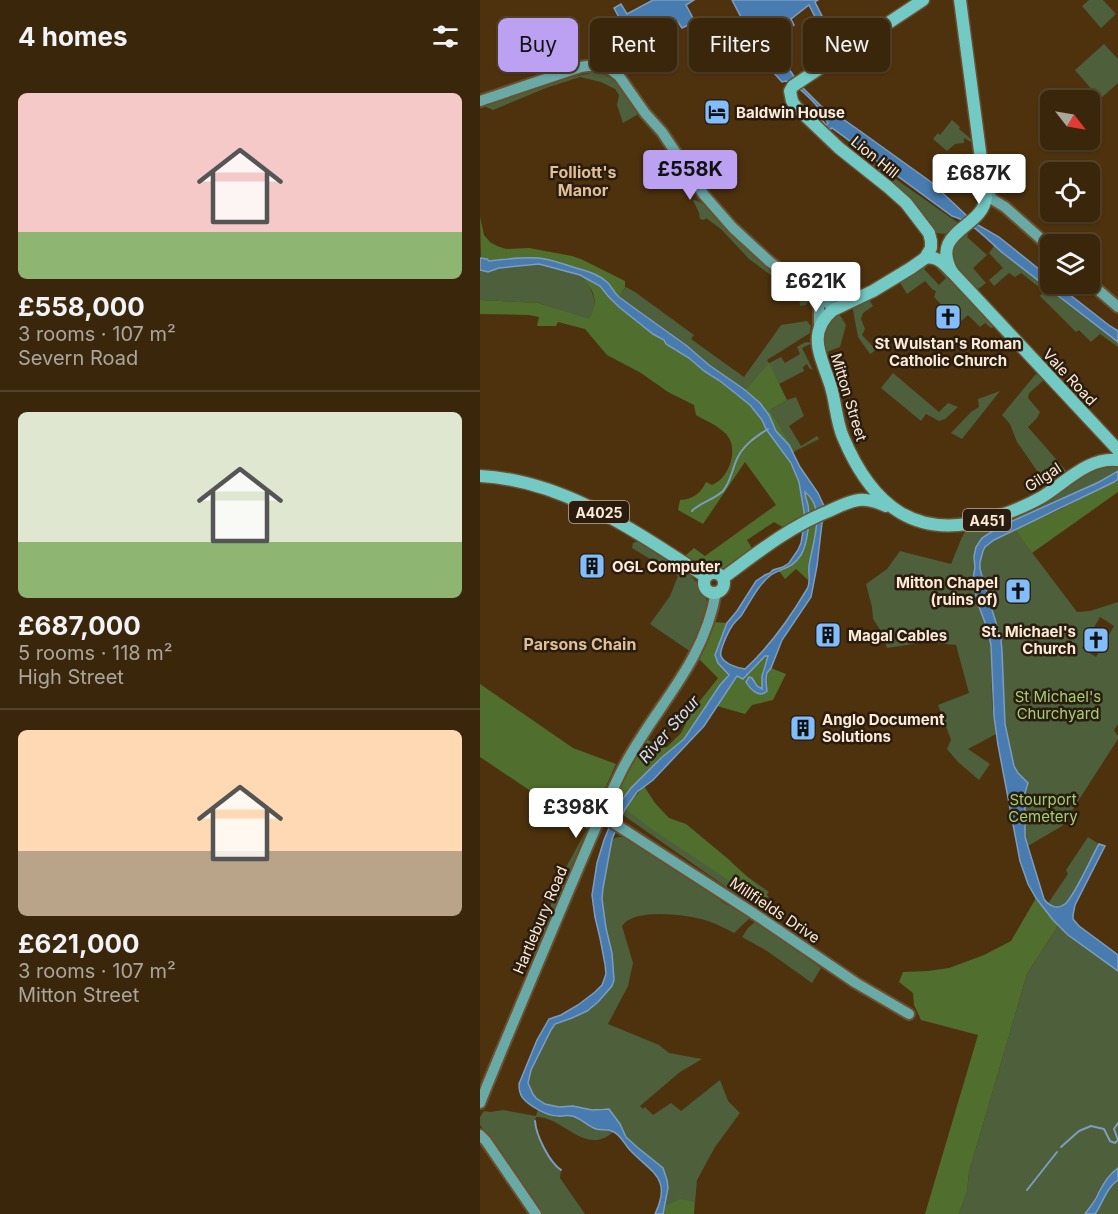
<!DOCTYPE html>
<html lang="en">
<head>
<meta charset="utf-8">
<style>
	body { margin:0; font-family:Inter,sans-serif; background:#453218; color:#f1f3f6; height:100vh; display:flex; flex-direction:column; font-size:22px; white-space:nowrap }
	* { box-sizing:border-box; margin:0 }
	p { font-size:20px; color:#aba59c }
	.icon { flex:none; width:33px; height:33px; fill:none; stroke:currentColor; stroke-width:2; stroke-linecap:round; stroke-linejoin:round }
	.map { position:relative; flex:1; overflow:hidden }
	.sheet { display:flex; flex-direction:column; background:#3a260a; width:480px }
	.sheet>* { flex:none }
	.hud { position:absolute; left:18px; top:18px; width:530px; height:54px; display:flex; gap:12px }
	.needle { width:39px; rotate:121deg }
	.tools { position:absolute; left:560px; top:90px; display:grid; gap:12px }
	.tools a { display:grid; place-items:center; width:60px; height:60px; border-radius:9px; background:#3a260a; box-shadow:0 2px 4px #0004,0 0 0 2px #54432b; font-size:30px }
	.price { position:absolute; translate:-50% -51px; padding:0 14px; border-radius:6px; background:#fff; color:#222; font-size:20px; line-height:39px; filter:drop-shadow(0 2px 3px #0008) }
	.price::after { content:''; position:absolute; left:50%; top:36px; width:18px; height:14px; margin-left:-9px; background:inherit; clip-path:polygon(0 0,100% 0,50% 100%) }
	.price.on { background:#bca0f2; color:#111 }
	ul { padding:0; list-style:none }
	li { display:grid; align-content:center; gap:12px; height:318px; padding:0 18px }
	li+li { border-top:2px solid #54432b }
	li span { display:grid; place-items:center; height:186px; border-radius:9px; color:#555 }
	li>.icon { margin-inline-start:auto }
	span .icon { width:108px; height:108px; fill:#fffc; stroke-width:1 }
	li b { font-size:26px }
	h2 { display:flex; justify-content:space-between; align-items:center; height:72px; padding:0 18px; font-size:26px }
	.tag { padding:0 21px; border-radius:9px; background:#3a260a; box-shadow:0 2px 4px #0004,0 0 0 2px #54432b; font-size:21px; line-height:54px }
	.tag.on { background:#bca0f2; color:#111 }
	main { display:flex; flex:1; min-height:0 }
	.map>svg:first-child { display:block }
	.green { fill:#4d5f3b; fill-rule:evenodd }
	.forest { fill:#506e2e }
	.water { fill:#487cb0; stroke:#7e9dbc; stroke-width:1.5; fill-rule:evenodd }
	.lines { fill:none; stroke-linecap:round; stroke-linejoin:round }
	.stream { stroke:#7e9dbc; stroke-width:2 }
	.secondary-casing { stroke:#6a502e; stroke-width:14 }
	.primary-casing { stroke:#6a502e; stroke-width:15 }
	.secondary { stroke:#69aaa6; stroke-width:10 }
	.primary { stroke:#73c9c3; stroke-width:12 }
	.labels { text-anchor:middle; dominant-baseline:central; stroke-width:5; stroke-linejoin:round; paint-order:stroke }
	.shield { fill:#2a1d0f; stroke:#bead9c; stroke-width:1.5 }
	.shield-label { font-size:14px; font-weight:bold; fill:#fdebd8 }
	.poi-label { font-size:15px; font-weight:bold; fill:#fdebd8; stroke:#2a1d0f; text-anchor:start }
	.street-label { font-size:15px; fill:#fdebd8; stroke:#2a1d0f }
	.park-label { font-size:15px; fill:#a4d075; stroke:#2a1d0f }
	.neighbourhood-label { font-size:16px; font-weight:bold; fill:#e0be98; stroke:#2a1d0f }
	.water-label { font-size:16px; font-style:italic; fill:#d3e1f0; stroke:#2a1d0f }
</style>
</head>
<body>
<main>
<section class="sheet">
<h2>4 homes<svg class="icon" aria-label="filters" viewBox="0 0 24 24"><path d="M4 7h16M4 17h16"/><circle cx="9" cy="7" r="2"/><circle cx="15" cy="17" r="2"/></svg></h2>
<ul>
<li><span style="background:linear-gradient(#f6c9c9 75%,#8fb573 0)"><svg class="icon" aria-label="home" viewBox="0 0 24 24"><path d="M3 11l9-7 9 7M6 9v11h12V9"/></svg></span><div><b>£558,000</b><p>3 rooms · 107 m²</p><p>Severn Road</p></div></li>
<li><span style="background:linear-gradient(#dfe7d0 70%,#8fb573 0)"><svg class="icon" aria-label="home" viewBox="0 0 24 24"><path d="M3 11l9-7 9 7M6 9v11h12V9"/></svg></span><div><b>£687,000</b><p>5 rooms · 118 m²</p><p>High Street</p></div></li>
<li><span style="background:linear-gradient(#ffd9b3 65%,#b9a48a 0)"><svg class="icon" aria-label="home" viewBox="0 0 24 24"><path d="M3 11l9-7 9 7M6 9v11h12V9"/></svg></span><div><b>£621,000</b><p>3 rooms · 107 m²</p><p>Mitton Street</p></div></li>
</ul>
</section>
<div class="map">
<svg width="638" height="1214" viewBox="0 0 638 1214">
	<rect width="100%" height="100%" fill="#4e320e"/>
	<!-- green -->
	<g class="green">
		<path d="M609,0H623L636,14L621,28L602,6Z"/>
		<path d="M624,44L638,59V83L620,99L595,70Z"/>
		<path d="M111,73C116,73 121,73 125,75C140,82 149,100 157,113V115L143,123L137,105L139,95L135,89L121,82L100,77L66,88L13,110L4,106L93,77Z"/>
		<path d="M472,120L480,127L479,129L491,139V142L484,138V143L475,144L467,151L453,139L458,133L460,135Z"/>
		<path d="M394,164L477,222L481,223L465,234L456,233L390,169Z"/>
		<path d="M213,200C225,201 234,215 241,223C266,251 296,273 326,296L329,300L326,305L320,306L319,296L269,259L241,229L226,218L224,220L220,219L219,213Z"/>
		<path d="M486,232L488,235L487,237L507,255L493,268L506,283L497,290C487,279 462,259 475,242C478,239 482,236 486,232Z"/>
		<path d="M514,246L638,342V347L620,334L611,342L599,330L596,332L560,296L564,291L541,273L535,277L529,273L514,286L509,280L523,268L509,253Z"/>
		<path d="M447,261L451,262L444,269L459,285L466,278L453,264L455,263L514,325V327L511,328L505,323L500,327L488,315L479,323L454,297L456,291L453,290L445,281L427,294L419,281Z"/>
		<path d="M368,263L377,277L370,281L371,283L358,289L349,277Z"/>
		<path d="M59,264L100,275L109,285L114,298L115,309L109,320L58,303L0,300V270L8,272L18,268Z"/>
		<path d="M146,287L155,292L214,335L211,339L264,377L301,325L327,321L331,326L330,333L287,360L289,363L301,357L305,363L320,354L317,347C322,344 326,340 332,343L340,366L330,344L322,348L333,370L329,368L327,364L323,367L324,371L299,384L289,364L265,390L229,365L221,357L164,314L139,297Z"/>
		<path d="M388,298L393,306L383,313L381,319L385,329L382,335L396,350L390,354L378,337L372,305Z"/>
		<path d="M358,312L366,325L360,347L344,353L342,327Z"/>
		<path d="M413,373L459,412L468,403L478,407L465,419L459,421L446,414L441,421L401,388Z"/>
		<path d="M557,374L564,380L549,393L548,398L560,412L557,418L548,427L589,474L569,488L537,442L530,424L522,415L555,375Z"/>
		<path d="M520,391L482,439L471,433L491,412L499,407L498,399Z"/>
		<path d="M316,397L324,416L309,426L321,446L337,436L339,439L315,451L290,410L307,400Z"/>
		<path d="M638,463V471L628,478L519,527L507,534L494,560L496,564L493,582L497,600L507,628L511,645L512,704L516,734L488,749L510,764L499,780L478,762L467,749L471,740L458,705L489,693L476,645L446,642L407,648L401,631L393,619L392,607L386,584L407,569L420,551L471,564L482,537L486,530L513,522L613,467Z"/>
		<path d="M535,530L597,612L610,611L638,602V724L634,730L638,736V739L582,826L548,846L540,833L527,759L517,651L505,586L500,569L501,557L505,547L514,540ZM620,617L634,626L616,657L602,648Z"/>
		<path d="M159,541C182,555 233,580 227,612C224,626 216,639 211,652L170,624L190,596L198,576L152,548L153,543Z"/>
		<path d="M155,796L289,892L281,901L269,903L143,815L145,809H147Z"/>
		<path d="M107,829L52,963L79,880Z"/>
		<path d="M138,837H144L236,897L242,902L270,918L254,933C246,929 237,924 228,921C209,915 155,907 142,926L153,963L148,986L128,1024L179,1045L189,1053L222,1059L200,1072L160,1106L163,1109L165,1107L173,1115L191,1103L201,1111L240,1080L248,1101L260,1113L235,1147L217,1180L214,1214H183V1168L157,1147L146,1136L140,1124L129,1109L122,1108L112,1110L93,1106L79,1107L65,1104L56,1098L48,1083L51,1070L71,1030L75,1024L92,1018L107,1011L118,1002L134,980L132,953L126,928L122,899L126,867L132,839Z"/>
		<path d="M608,837L619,844C612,856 593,900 583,905C576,909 570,906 565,902H569L588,874L586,870Z"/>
		<path d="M276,921L341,968L332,983L287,951L262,937L268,928Z"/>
		<path d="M578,926L600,944L638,971V1168C624,1177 615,1200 605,1214H479L487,1191L489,1172L547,974Z"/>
		<path d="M58,1109L73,1116L80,1117L87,1114L95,1117L111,1127L133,1132C105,1157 83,1116 56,1117C52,1131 69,1162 81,1170L80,1178L105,1214H61L0,1125V1117L4,1111L10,1112L23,1110L56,1116Z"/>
		<path d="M638,1180V1214H615L630,1188Z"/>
	</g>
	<!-- forest -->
	<g class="forest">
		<path d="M0,217L4,235L10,242L17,246L26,249L49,248L92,256L101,259L145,281V288L139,297L134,293L129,284L124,280L108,271L80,263L58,258L33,260L28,258L9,261L1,259Z"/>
		<path d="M100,275L120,286L128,296L149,315L209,358L224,371L240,381L270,405L282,420L286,429L299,446L314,469L319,482L324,517L304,528L294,522L267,540L273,550L245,569L226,566L205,556L214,548L225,556L296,505L265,462L223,524L198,510L200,500C213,499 220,494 226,482L232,485C235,483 238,482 240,480C252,469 258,445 245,433C237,425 226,421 216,415L214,405L188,392L161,373L127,355L105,329L78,322L76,326H57L59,317L49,315L0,314V300L58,303L109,319C120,301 114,290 100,275Z"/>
		<path d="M289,363L307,400L290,410L315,451L313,453L309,445L296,431L289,415L280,403L265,390Z"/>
		<path d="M638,479V492L552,553L535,530L581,509Z"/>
		<path d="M324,492C348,507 329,555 328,580L316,569L305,579L299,571C325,565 331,528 328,506C327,501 325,496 324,492Z"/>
		<path d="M234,622L247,623L235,655L249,674L240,685L204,739L180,758L151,788L139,804L135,803L143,781L167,739L179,748L187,747L201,733L212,711L238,678L219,659L226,644Z"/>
		<path d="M285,656H288L282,673V689L277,686L272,678L270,677L282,695L285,694L287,691C288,682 285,676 291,668L306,674L293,700L272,705L265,714L237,706L258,676L263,679Z"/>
		<path d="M0,684L93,748L136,764L107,829L0,757Z"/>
		<path d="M164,786L175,803L189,818L206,824L247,858L289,897L278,900L173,830L145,809Z"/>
		<path d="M556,898L578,926L547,974L489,1172L487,1191L479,1214H445L498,1035L441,1020L434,1005L433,993L419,982L423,972L448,971L469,968L504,955L531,941Z"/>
		<path d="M200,1199L214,1202V1214H183L185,1206Z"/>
	</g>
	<!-- water -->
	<g class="water">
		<path d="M173,0H214L206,5L215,22L202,28L198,22L167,40L170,47L158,53L134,8L141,4L147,14Z"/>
		<path d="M252,0H338L335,2L343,18L337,21L329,5L311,19L314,25L308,29L304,24L296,30L298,33L295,35L293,32L287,37L320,85L342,107L350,110L380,131L451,182L486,215L498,225L519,237L570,278V284H576L630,326L638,331V342C600,313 562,283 524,254C507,240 493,222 472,216L352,128L347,131L331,109L333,108L346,125L348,123C344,118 341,111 337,106C329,97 318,85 306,81L302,82L270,46L262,19Z"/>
		<path d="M0,258L7,259L9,261C25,259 50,256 65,259C75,261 84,264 93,267C105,271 117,273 127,282C132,286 133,292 139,297L207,346L229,365L265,390L280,403L289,415L296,431L309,445L320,467L338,493L344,506L346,515L342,523L337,566L331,597L302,640L291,668L287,673L286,680L287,691C280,699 270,689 266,682L269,677L272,678L277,686L282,689V676L288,656H285L263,679L257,676L224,726L173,780L157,792L145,809L132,839L123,888L122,899L126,928L132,953L134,980L132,986L118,1002L107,1011L92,1018L75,1024L71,1030L51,1070L48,1083L53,1094L56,1098L65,1104L79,1107L93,1106L112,1110L129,1109L140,1124L146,1137L157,1147L183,1168L187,1180L188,1188L183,1214H175C193,1177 170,1172 149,1149C144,1143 141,1136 134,1132C127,1128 122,1131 116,1129C107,1126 101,1118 92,1116C86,1114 84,1117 78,1116C67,1116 49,1106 42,1097C39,1092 39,1089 39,1084L57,1040L69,1019L81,1015L98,1005L115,992L122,985L126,974L125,964L120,938L115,917L112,895L117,863L124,840L139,804L151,788L181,758L204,739L240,685L249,675L238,663L235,655L247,623L257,611L276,581L285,575L290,573L293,570L303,567L309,563L318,550L321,543L324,525V512L319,482L311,463L286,429L282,420L270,405L240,381L224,371L209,358L186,344L184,340L173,334L139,307L128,296L120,286L100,275L59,264L19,268L8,272L0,270ZM325,492C347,509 332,544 329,566C328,573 331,583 327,589C310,618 289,647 265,669C258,668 244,664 241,656C239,651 248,632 252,626C254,623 258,619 261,616C270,602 278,585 291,575C303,567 311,570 321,555C328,543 330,519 328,505C327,501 325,496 325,492Z"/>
		<path d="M638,471V479L634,482L514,540L505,547L503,551L500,562V569L521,640L522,651L525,724L534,766L538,773L548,783L545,793V837L564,899C569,906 577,910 585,904C594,897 612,856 619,844L625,846L595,905L593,915V919L599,926L638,955V971L588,935L573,920L556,898L548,884L540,861L518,745L514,716L511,645L507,628L497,601L493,578L495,568L494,556L496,547L502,538L519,527L619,482Z"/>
		<path d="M638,1168V1180C626,1188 623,1203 615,1214H605C610,1207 616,1200 619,1192C624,1183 629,1174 638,1168Z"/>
	</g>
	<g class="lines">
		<!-- stream -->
		<g class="stream">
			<path d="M212,511C220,502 234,500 243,491C250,483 252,471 256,461C262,446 275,437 288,429"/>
			<path d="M55,1121C56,1135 69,1162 81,1170"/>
			<path d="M581,1147L599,1131L611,1126L624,1129L630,1141L635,1143L638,1140L634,1129L638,1123"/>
			<path d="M547,1190L577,1152"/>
		</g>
		<defs>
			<g id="secondary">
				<path d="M0,101L101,67L107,66H121L130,69L139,76L165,113L182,132L224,195L253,228L290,262L350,305L357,307"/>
				<path d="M506,188L512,199L525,207L570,247"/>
				<path d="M609,282L638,307"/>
				<path d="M333,295L339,307V328"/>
				<path d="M121,815L273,913L376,983L429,1014"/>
				<path d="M0,1103C28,1034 57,966 86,897C104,855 121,813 141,772C173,708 223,667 236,592"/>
				<path d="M0,1135L6,1141L56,1214"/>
			</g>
			<g id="primary">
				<path d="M443,0L313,86L310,91L312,101L316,107L359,148L408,187L426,203L449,233L451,241V248L445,258L431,268L393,291L353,310C326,333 341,356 350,384C356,402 356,421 363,437C392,506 436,542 512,518C529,513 546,506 562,497C586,482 608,457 638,460"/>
				<path d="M445,258C457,255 464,264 472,272L638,450"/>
				<path d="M472,272C449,230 503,229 506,197L480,0"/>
				<path d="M0,476C84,480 158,533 226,577"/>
				<circle cx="234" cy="583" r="10"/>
				<path d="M243,578C277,553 309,527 349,511C358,507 369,501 379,500C389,499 397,502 406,506"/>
			</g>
		</defs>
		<!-- secondary casing -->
		<use href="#secondary" class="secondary-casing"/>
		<!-- primary casing -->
		<use href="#primary" class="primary-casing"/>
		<!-- secondary -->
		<use href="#secondary" class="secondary"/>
		<!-- primary -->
		<use href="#primary" class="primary"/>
	</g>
	<!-- icons -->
	<defs>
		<symbol id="hotel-square" viewBox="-11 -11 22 22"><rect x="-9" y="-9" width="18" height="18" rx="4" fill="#81bdfa" stroke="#2a1d0f"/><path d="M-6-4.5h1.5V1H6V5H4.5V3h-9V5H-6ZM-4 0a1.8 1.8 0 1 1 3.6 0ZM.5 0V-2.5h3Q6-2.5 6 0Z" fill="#111"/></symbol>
		<symbol id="church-square" viewBox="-11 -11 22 22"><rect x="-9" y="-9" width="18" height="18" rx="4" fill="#81bdfa" stroke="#2a1d0f"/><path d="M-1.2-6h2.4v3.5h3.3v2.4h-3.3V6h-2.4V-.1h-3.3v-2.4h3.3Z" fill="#111"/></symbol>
		<symbol id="building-square" viewBox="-11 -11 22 22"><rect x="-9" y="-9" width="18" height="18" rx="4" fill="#81bdfa" stroke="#2a1d0f"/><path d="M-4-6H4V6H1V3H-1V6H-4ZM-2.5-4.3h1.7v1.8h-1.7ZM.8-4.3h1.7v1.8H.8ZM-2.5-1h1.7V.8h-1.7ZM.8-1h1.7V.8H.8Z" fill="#111"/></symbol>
	</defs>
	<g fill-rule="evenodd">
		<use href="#hotel-square" x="222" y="97" width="30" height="30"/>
		<use href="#church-square" x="453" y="302" width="30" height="30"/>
		<use href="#building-square" x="97" y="551" width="30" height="30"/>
		<use href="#church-square" x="523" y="576" width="30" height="30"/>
		<use href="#building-square" x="333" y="620" width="30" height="30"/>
		<use href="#church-square" x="601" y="625" width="30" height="30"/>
		<use href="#building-square" x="308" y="713" width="30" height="30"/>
	</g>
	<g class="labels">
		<!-- shield labels -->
		<g class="shield">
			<rect x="89" y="501" width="60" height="22" rx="4.5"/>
			<rect x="483" y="509" width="48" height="22" rx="4.5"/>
		</g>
		<g class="shield-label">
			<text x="119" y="512">A4025</text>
			<text x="507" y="520">A451</text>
		</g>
		<!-- poi labels -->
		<g class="poi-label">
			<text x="256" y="112">Baldwin House</text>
			<text x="468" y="343" text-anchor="middle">St Wulstan's Roman<tspan x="468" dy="17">Catholic Church</tspan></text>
			<text x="132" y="566">OGL Computer</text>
			<text x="518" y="582" text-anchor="end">Mitton Chapel<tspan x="518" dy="17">(ruins of)</tspan></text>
			<text x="596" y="631" text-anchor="end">St. Michael's<tspan x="596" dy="17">Church</tspan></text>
			<text x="368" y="635">Magal Cables</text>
			<text x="342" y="719">Anglo Document<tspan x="342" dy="17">Solutions</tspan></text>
		</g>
		<!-- street labels -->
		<g class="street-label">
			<text transform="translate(395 157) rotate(39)">Lion Hill</text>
			<text transform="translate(590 377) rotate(47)">Vale Road</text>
			<text transform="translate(369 397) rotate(73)">Mitton Street</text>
			<text transform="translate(563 477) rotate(-33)">Gilgal</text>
			<text transform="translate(295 910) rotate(34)">Millfields Drive</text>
			<text transform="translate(60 920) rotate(-67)">Hartlebury Road</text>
		</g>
		<!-- park labels -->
		<g class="park-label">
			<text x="578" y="696">St Michael's<tspan x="578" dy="17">Churchyard</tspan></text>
			<text x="563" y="799">Stourport<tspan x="563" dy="17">Cemetery</tspan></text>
		</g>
		<!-- neighbourhood labels -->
		<g class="neighbourhood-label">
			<text x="103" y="172">Folliott's<tspan x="103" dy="18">Manor</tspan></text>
			<text x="100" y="644">Parsons Chain</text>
		</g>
		<!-- water labels -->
		<g class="water-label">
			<text transform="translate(189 729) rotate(-49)">River Stour</text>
		</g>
	</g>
</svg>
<div class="tools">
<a><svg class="needle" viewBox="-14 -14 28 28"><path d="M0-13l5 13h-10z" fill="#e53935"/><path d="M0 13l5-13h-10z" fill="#aba59c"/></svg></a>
<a><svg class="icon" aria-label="locate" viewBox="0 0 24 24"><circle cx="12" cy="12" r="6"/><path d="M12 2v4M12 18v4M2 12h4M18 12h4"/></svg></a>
<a><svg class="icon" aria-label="layers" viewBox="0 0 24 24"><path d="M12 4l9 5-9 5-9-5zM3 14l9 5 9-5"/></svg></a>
</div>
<b class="price on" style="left:210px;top:201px">£558K</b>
<b class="price" style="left:499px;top:205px">£687K</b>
<b class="price" style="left:336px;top:313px">£621K</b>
<b class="price" style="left:96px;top:839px">£398K</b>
<div class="hud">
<a class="tag on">Buy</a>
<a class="tag">Rent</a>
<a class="tag">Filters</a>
<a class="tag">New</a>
</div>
</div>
</main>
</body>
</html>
